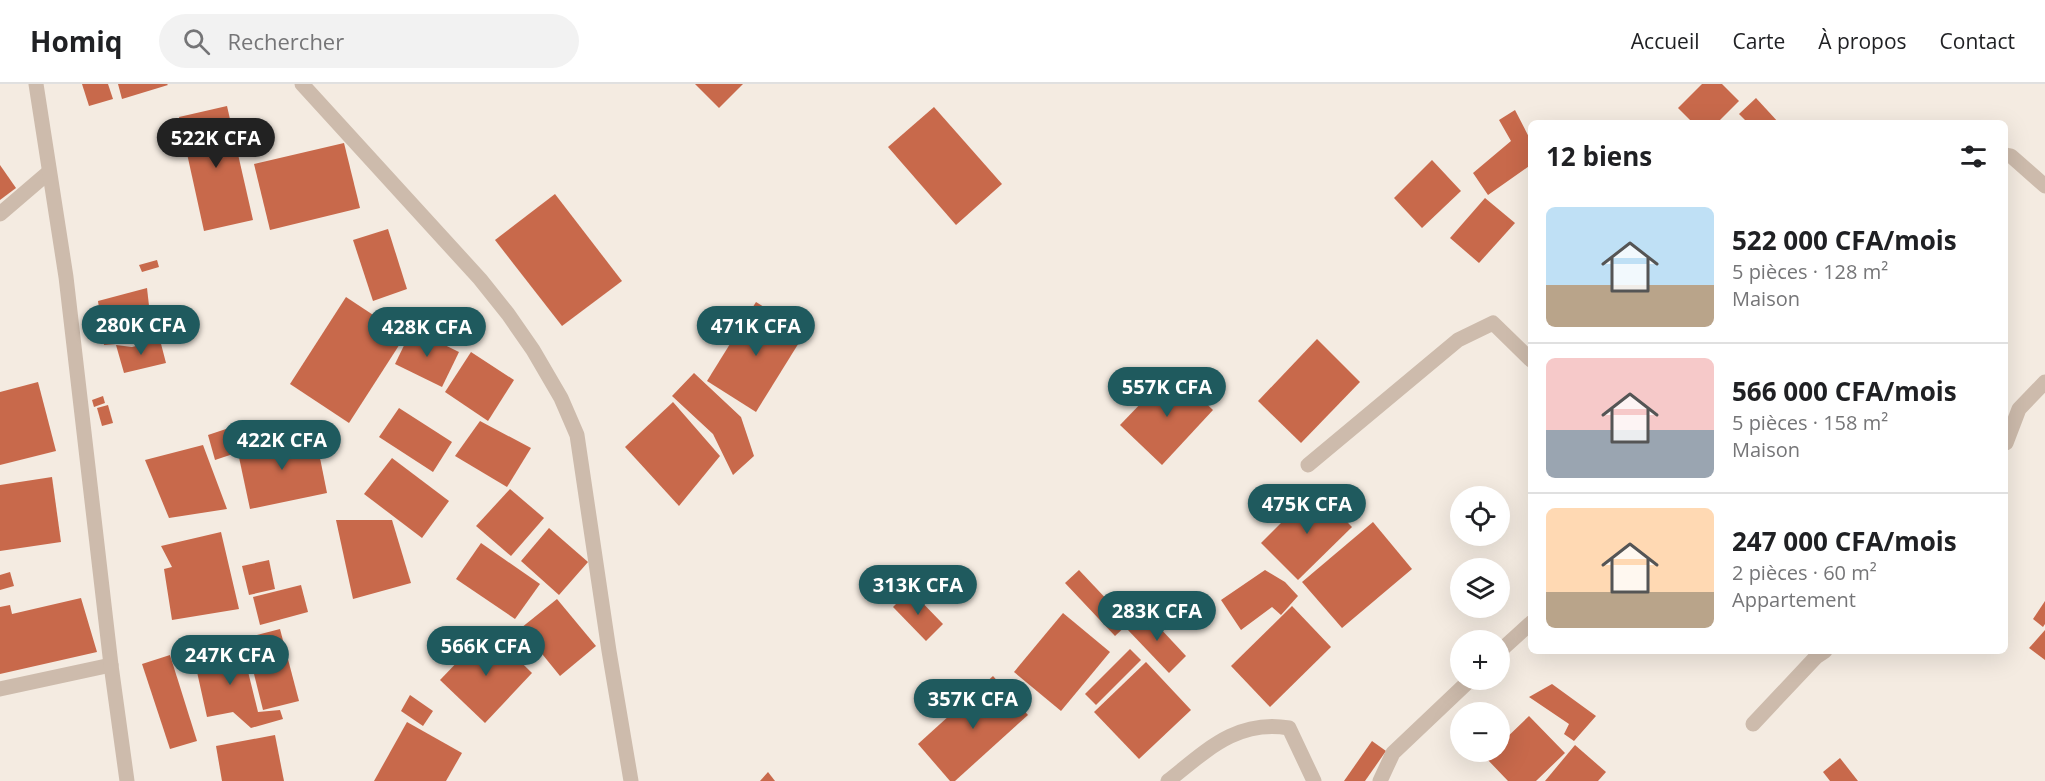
<!DOCTYPE html>
<html lang="fr">
<head>
<meta charset="utf-8">
<style>
	body { margin:0; font-family:"Open Sans",sans-serif; background:#f2f2f2; color:#202124; height:100vh; display:flex; flex-direction:column; font-size:22px; white-space:nowrap }
	* { box-sizing:border-box; margin:0 }
	p { font-size:20px; color:#757577 }
	.icon { flex:none; width:33px; height:33px; fill:none; stroke:currentColor; stroke-width:2; stroke-linecap:round; stroke-linejoin:round }
	.map { position:relative; flex:1; overflow:hidden }
	.panel { position:absolute; left:1528px; top:36px; width:480px; height:534px; display:flex; flex-direction:column; background:#fff; border-radius:9px; box-shadow:0 6px 24px #0002 }
	.panel>* { flex:none }
	.buttons { position:absolute; left:1450px; top:402px; display:grid; gap:12px }
	.buttons a { display:grid; place-items:center; width:60px; height:60px; border-radius:50%; background:#fff; box-shadow:0 6px 24px #0002; font-size:30px }
	.price { position:absolute; translate:-50% -51px; padding:0 14px; border-radius:21px; background:#1f5a5e; color:#fff; font-size:20px; line-height:39px; filter:drop-shadow(0 2px 3px #0008) }
	.price::after { content:''; position:absolute; left:50%; top:36px; width:18px; height:14px; margin-left:-9px; background:inherit; clip-path:polygon(0 0,100% 0,50% 100%) }
	.price.on { background:#222; color:#fff }
	ul { padding:0; list-style:none }
	li { display:flex; align-items:center; gap:18px; height:150px; padding:0 18px }
	li+li { border-top:2px solid #e0e0e0 }
	li span { display:grid; place-items:center; flex:none; width:168px; height:120px; border-radius:9px; color:#555 }
	li>.icon { margin-inline-start:auto }
	span .icon { width:72px; height:72px; fill:#fffc; stroke-width:1 }
	li b { font-size:26px }
	h2 { display:flex; justify-content:space-between; align-items:center; height:72px; padding:0 18px; font-size:26px }
	header { display:flex; align-items:center; gap:36px; box-sizing:border-box; height:84px; padding:0 30px; background:#fff; border-bottom:2px solid #e0e0e0 }
	header strong { font-size:28px }
	nav { display:flex; gap:33px; margin-inline-start:auto; font-size:21px }
	.search { width:420px; height:54px; background:#f2f2f2; display:flex; align-items:center; gap:15px; box-sizing:border-box; padding:0 21px; border-radius:33px; color:#757577; font-size:22px }
	.map>svg:first-child { display:block }
	.building { fill:#c8694b }
	.lines { fill:none; stroke-linecap:round; stroke-linejoin:round }
	.minor { stroke:#cdbbac; stroke-width:15 }
	.tertiary { stroke:#cdbbac; stroke-width:15 }
</style>
</head>
<body>
<header>
<strong>Homiq</strong>
<div class="search"><svg class="icon" aria-label="search" viewBox="0 0 24 24"><circle cx="10" cy="10" r="6"/><path d="M15 15l6 6"/></svg>Rechercher</div>
<nav><a>Accueil</a><a>Carte</a><a>À propos</a><a>Contact</a></nav>
</header>
<div class="map">
<svg width="2045" height="697" viewBox="0 0 2045 697">
	<rect width="100%" height="100%" fill="#f4ebe1"/>
	<!-- building -->
	<g class="building">
		<path d="M82,0H108L113,15L89,22Z"/>
		<path d="M118,0H167L168,1L122,15Z"/>
		<path d="M695,0H743L719,24Z"/>
		<path d="M1702,0H1722L1739,17L1717,39H1693L1678,24Z"/>
		<path d="M1756,14L1779,39H1748L1739,30Z"/>
		<path d="M227,22L253,136L204,147L179,33Z"/>
		<path d="M934,23L1002,100L956,141L888,63Z"/>
		<path d="M1515,26L1532,59V80L1488,111L1473,89L1511,57L1499,36Z"/>
		<path d="M344,59L360,124L270,146L254,80Z"/>
		<path d="M1432,76L1461,107L1422,144L1394,114Z"/>
		<path d="M0,81L16,104L0,116Z"/>
		<path d="M555,110L622,197L562,242L495,156Z"/>
		<path d="M1485,114L1515,139L1479,179L1450,154Z"/>
		<path d="M388,145L407,205L373,217L353,156Z"/>
		<path d="M157,176L159,183L142,188L139,181Z"/>
		<path d="M147,204L153,257L104,261L98,217Z"/>
		<path d="M346,213L405,252L349,339L290,300Z"/>
		<path d="M756,218L805,249L756,328L707,297Z"/>
		<path d="M412,245L459,268L442,303L395,280Z"/>
		<path d="M1317,255L1360,298L1301,359L1258,317Z"/>
		<path d="M160,256L166,279L124,289L116,261L132,263Z"/>
		<path d="M471,268L514,296L488,337L445,308Z"/>
		<path d="M1172,287L1213,326L1162,381L1120,341Z"/>
		<path d="M694,289L741,333L754,372L733,391L713,350L672,312Z"/>
		<path d="M38,298L56,367L0,381V308Z"/>
		<path d="M103,312L105,319L94,323L92,316Z"/>
		<path d="M673,318L720,372L679,422L625,363Z"/>
		<path d="M108,321L113,339L102,342L97,324Z"/>
		<path d="M399,324L452,358L433,388L379,353Z"/>
		<path d="M480,337L531,364L507,403L455,372Z"/>
		<path d="M226,345L233,370L215,376L208,351Z"/>
		<path d="M315,349L327,409L250,425L237,364Z"/>
		<path d="M203,361L227,425L169,434L145,376Z"/>
		<path d="M392,374L449,417L422,454L364,410Z"/>
		<path d="M52,393L61,458L0,467V401Z"/>
		<path d="M510,405L544,434L511,472L476,442Z"/>
		<path d="M1315,405L1352,443L1298,496L1261,459Z"/>
		<path d="M336,436H392L411,499L353,515Z"/>
		<path d="M1373,438L1412,485L1342,544L1302,498Z"/>
		<path d="M549,444L588,478L559,511L521,477Z"/>
		<path d="M221,448L239,525L172,536L164,485L172,483L161,462Z"/>
		<path d="M481,459L540,500L515,535L456,495Z"/>
		<path d="M269,476L275,505L249,511L242,482Z"/>
		<path d="M1079,486L1129,539L1115,552L1065,499Z"/>
		<path d="M1265,486L1285,498L1298,512L1281,531L1272,523L1241,546L1221,516Z"/>
		<path d="M10,488L14,502L0,506V491Z"/>
		<path d="M301,501L308,528L260,541L253,513Z"/>
		<path d="M910,506L943,540L926,557L893,523Z"/>
		<path d="M81,514L97,568L0,590V523L10,521L12,530Z"/>
		<path d="M557,515L596,562L560,592L521,544Z"/>
		<path d="M2045,517V540L2043,543L2033,535Z"/>
		<path d="M1292,522L1331,563L1270,623L1231,582Z"/>
		<path d="M1145,528L1186,572L1169,589L1127,545Z"/>
		<path d="M1063,529L1110,568L1061,627L1014,588Z"/>
		<path d="M280,545L299,617L263,626L245,554Z"/>
		<path d="M488,546L532,589L485,639L440,596Z"/>
		<path d="M2045,546V576L2029,564Z"/>
		<path d="M241,559L258,628L280,626L283,635L251,644L233,628L207,633L193,570Z"/>
		<path d="M1130,565L1141,576L1096,621L1085,610Z"/>
		<path d="M170,571L197,657L170,665L142,580Z"/>
		<path d="M1146,578L1191,626L1139,675L1094,628Z"/>
		<path d="M993,592L1028,631L955,697H950L918,660Z"/>
		<path d="M1552,600L1596,632L1574,657L1564,650L1569,640L1529,613Z"/>
		<path d="M410,611L433,627L423,642L401,627Z"/>
		<path d="M1529,632L1565,669L1536,697H1508L1486,674L1493,668H1500V660Z"/>
		<path d="M407,638L462,669L446,697H374Z"/>
		<path d="M275,651L284,697H222L216,662Z"/>
		<path d="M1372,657L1386,667L1365,697H1344Z"/>
		<path d="M1575,661L1606,688L1598,697H1545Z"/>
		<path d="M1840,674L1858,697H1830L1823,688Z"/>
		<path d="M768,688L775,697H760Z"/>
	</g>
	<g class="lines">
		<!-- minor -->
		<g class="minor">
			<path d="M302,0L480,195L508,230L533,266L561,314L577,351L609,567L631,697"/>
			<path d="M2006,71L2011,72L2045,102"/>
			<path d="M0,130L49,88"/>
			<path d="M2006,359L2019,325L2045,298"/>
			<path d="M1308,381L1458,256L1493,239L1532,277"/>
			<path d="M1500,567L1532,538"/>
			<path d="M0,605L111,581"/>
			<path d="M1753,640L1816,573L1825,567"/>
			<path d="M1168,697C1206,667 1237,635 1289,644L1314,697"/>
			<path d="M1380,697L1393,669L1470,596"/>
		</g>
		<!-- tertiary -->
		<path class="tertiary" d="M36,0L66,193L111,581L127,697"/>
	</g>
</svg>
<div class="buttons">
<a><svg class="icon" aria-label="locate" viewBox="0 0 24 24"><circle cx="12" cy="12" r="6"/><path d="M12 2v4M12 18v4M2 12h4M18 12h4"/></svg></a>
<a><svg class="icon" aria-label="layers" viewBox="0 0 24 24"><path d="M12 4l9 5-9 5-9-5zM3 14l9 5 9-5"/></svg></a>
<a>+</a>
<a>−</a>
</div>
<b class="price on" style="left:216px;top:85px">522K CFA</b>
<b class="price" style="left:141px;top:272px">280K CFA</b>
<b class="price" style="left:756px;top:273px">471K CFA</b>
<b class="price" style="left:427px;top:274px">428K CFA</b>
<b class="price" style="left:1167px;top:334px">557K CFA</b>
<b class="price" style="left:282px;top:387px">422K CFA</b>
<b class="price" style="left:1307px;top:451px">475K CFA</b>
<b class="price" style="left:918px;top:532px">313K CFA</b>
<b class="price" style="left:1157px;top:558px">283K CFA</b>
<b class="price" style="left:486px;top:593px">566K CFA</b>
<b class="price" style="left:230px;top:602px">247K CFA</b>
<b class="price" style="left:973px;top:646px">357K CFA</b>
<section class="panel">
<h2>12 biens<svg class="icon" aria-label="filters" viewBox="0 0 24 24"><path d="M4 7h16M4 17h16"/><circle cx="9" cy="7" r="2"/><circle cx="15" cy="17" r="2"/></svg></h2>
<ul>
<li><span style="background:linear-gradient(#bfe0f5 65%,#b9a48a 0)"><svg class="icon" aria-label="home" viewBox="0 0 24 24"><path d="M3 11l9-7 9 7M6 9v11h12V9"/></svg></span><div><b>522 000 CFA/mois</b><p>5 pièces · 128 m²</p><p>Maison</p></div></li>
<li><span style="background:linear-gradient(#f6c9c9 60%,#9aa5b1 0)"><svg class="icon" aria-label="home" viewBox="0 0 24 24"><path d="M3 11l9-7 9 7M6 9v11h12V9"/></svg></span><div><b>566 000 CFA/mois</b><p>5 pièces · 158 m²</p><p>Maison</p></div></li>
<li><span style="background:linear-gradient(#ffd9b3 70%,#b9a48a 0)"><svg class="icon" aria-label="home" viewBox="0 0 24 24"><path d="M3 11l9-7 9 7M6 9v11h12V9"/></svg></span><div><b>247 000 CFA/mois</b><p>2 pièces · 60 m²</p><p>Appartement</p></div></li>
</ul>
</section>
</div>
</body>
</html>
